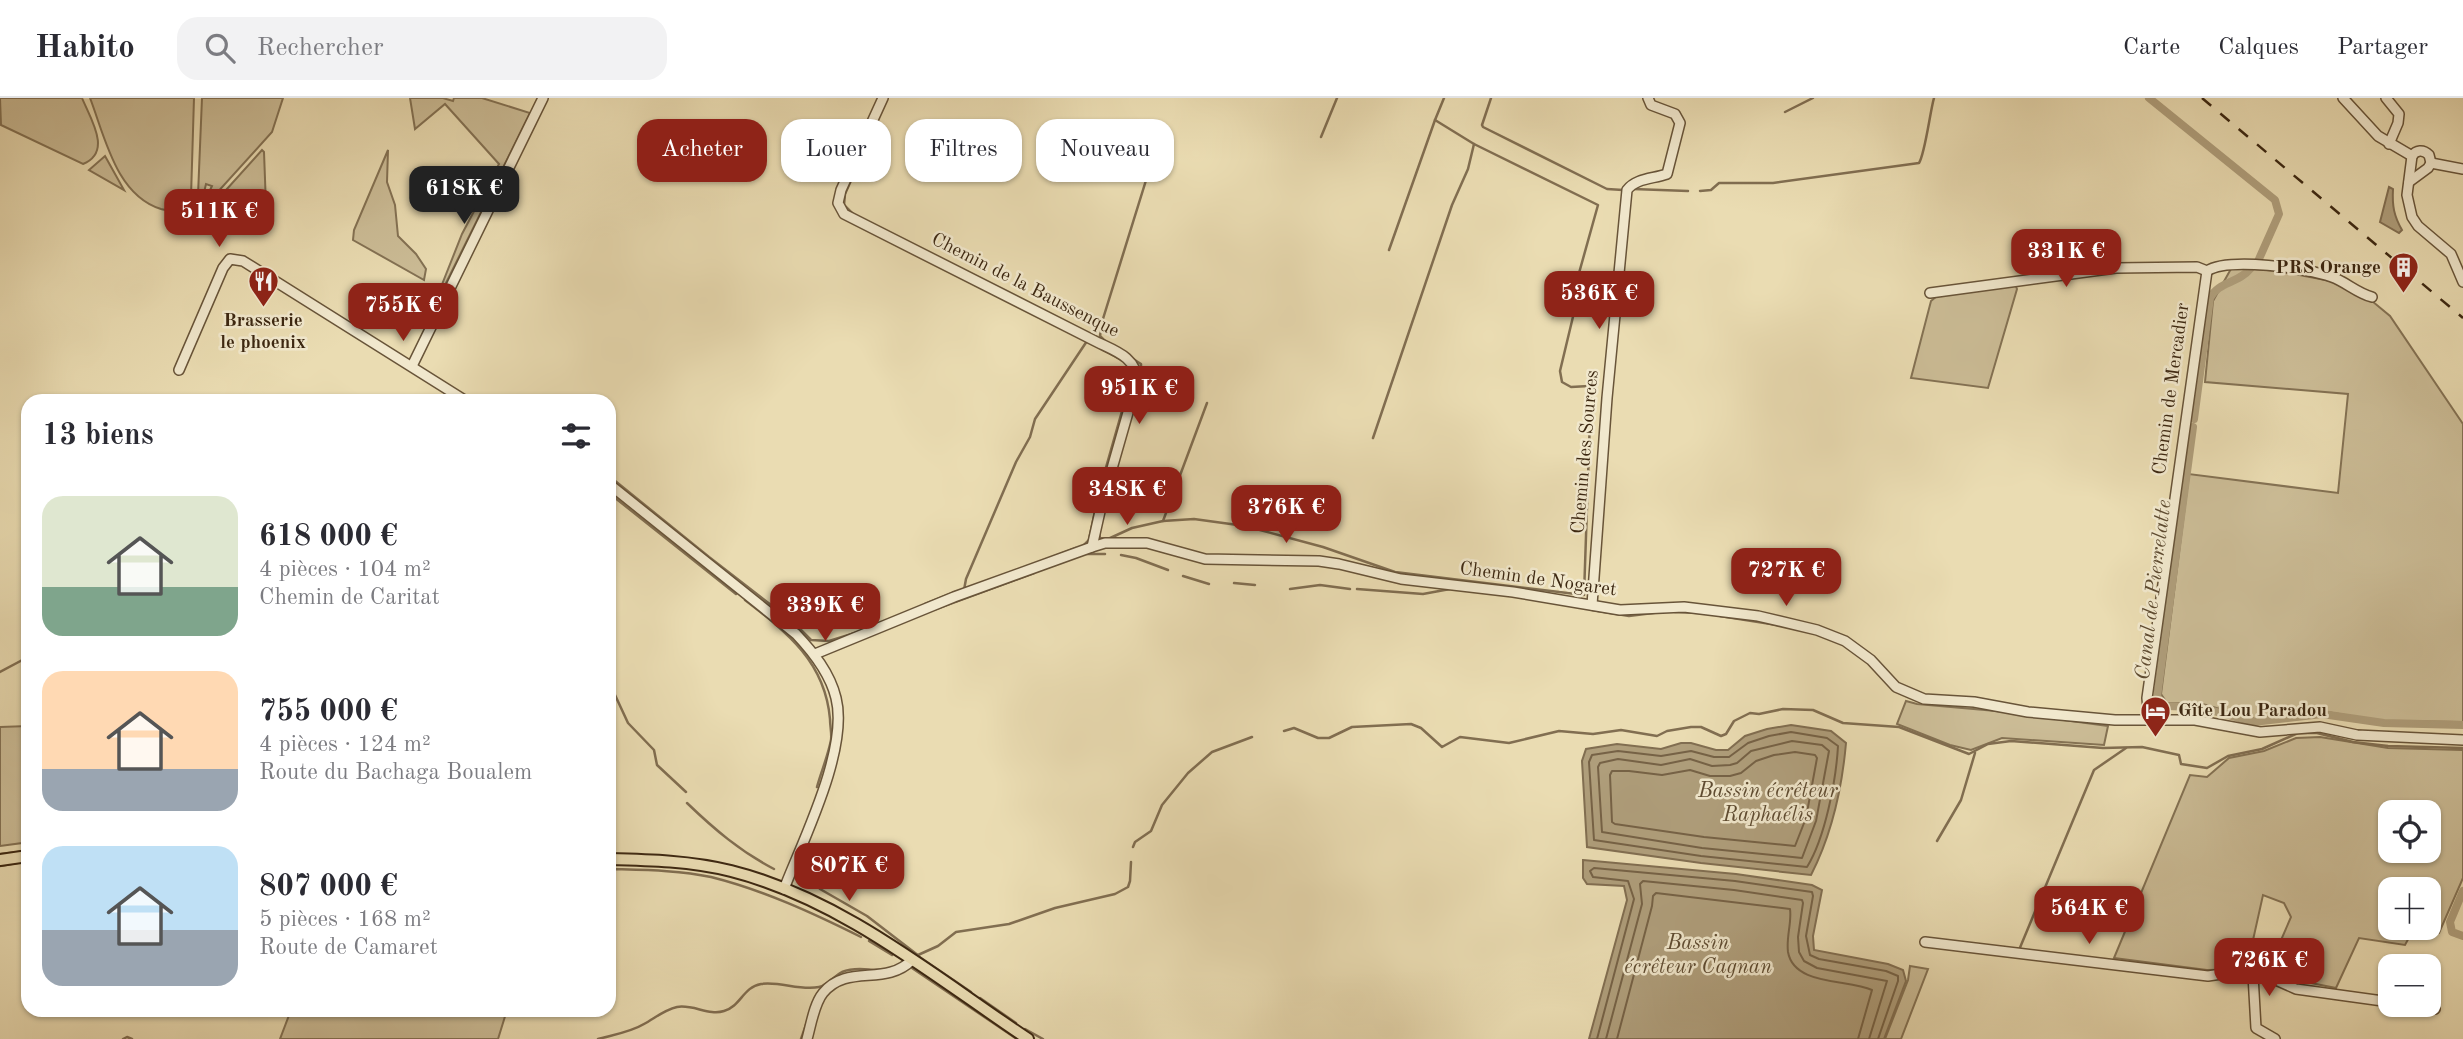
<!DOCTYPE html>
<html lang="fr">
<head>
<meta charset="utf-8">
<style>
	body { margin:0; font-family:"Old Standard TT",serif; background:#f2f2f3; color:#2b2b33; height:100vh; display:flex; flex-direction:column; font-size:26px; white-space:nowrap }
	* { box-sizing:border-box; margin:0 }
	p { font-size:23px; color:#7c7c81 }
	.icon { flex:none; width:38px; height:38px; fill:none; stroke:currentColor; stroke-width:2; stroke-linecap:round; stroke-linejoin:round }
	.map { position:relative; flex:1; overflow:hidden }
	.drawer { position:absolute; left:21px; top:296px; width:595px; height:623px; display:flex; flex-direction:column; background:#fff; border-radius:21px; box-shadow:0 2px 5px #0004 }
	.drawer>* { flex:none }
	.banner { position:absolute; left:637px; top:21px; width:665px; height:63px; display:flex; gap:14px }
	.fabs { position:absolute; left:2378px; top:702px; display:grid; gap:14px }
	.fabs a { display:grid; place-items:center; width:63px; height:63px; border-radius:14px; background:#fff; box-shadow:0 2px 5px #0004; font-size:35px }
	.price { position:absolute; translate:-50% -60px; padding:0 16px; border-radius:14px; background:#8f2418; color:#fff; font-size:23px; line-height:46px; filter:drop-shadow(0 2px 4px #0008) }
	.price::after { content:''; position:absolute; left:50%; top:42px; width:21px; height:16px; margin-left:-10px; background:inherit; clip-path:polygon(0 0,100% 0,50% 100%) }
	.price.selected { background:#222; color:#fff }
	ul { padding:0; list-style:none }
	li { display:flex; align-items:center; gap:21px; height:175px; padding:0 21px }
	li span { display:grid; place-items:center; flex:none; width:196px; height:140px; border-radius:21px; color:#555 }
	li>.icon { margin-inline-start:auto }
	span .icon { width:84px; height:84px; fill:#fffc; stroke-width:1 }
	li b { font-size:30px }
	h2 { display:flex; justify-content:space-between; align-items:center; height:84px; padding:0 21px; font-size:30px }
	.tag { padding:0 24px; border-radius:21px; background:#fff; box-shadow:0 2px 5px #0004; font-size:24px; line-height:63px }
	.tag.selected { background:#8f2418; color:#fff }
	header { display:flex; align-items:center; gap:42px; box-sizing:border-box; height:98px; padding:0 35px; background:#fff; border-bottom:2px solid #e1e1e2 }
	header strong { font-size:33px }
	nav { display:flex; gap:38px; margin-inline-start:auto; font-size:24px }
	.search { width:490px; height:63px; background:#f2f2f3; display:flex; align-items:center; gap:18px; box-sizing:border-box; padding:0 24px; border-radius:21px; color:#7c7c81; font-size:26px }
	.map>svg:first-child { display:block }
	.green { fill:#ccbd97; stroke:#847254; stroke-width:2; fill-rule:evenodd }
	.water { fill:#af9e7b; stroke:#816e51; stroke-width:2 }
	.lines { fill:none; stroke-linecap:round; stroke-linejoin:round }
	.shore { stroke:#766246; stroke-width:2 }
	.stream { stroke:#816e51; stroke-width:2.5 }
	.canal { stroke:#af9e7b; stroke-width:8 }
	.minor-casing { stroke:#685439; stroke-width:12 }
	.major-casing { stroke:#3c2711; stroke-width:14 }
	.minor { stroke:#f1e8cd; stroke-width:9 }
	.major { stroke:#eadcb2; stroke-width:10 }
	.rail { stroke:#3c2711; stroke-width:2.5; stroke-dasharray:12 12; stroke-linecap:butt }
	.labels { text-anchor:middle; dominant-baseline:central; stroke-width:5; stroke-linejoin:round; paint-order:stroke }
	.poi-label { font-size:19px; font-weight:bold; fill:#3c2711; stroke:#f1e8cd; text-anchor:end }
	.street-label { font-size:19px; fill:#3c2711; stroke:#f1e8cd }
	.water-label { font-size:21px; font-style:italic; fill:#5e4b31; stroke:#f1e8cd }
</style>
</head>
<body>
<header>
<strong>Habito</strong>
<div class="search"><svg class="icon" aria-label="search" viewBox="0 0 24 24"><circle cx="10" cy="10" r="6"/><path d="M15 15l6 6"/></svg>Rechercher</div>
<nav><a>Carte</a><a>Calques</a><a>Partager</a></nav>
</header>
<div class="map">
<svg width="2463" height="941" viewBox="0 0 2463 941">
	<rect width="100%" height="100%" fill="#eadcb2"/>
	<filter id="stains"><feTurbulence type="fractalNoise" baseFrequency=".00286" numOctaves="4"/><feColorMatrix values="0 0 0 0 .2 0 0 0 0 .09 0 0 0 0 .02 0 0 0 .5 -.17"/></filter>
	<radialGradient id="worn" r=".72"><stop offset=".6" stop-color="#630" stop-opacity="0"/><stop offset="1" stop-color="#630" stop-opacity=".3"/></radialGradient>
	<!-- green -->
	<g class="green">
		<path d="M0,0H82C90,20 113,54 83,66L1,27Z"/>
		<path d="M90,0H194L191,99L187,110C178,115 170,113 161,111C116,97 105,39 90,0Z"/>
		<path d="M202,0H283L272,34L215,97L204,104L212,88L206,86L202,103L198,97Z"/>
		<path d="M410,0H443L453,3L454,0H482L530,15L444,189H441L462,136L499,66L445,6L415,31Z"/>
		<path d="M262,52L264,54L266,108C254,108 235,101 226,92Z"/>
		<path d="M388,52L387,84L395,107L398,138L416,156L426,171L424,182L353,142L354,132Z"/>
		<path d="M105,58L124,92L89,72Z"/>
		<path d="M2232,169L2278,173L2336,184L2372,203L2390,218L2463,326V624L2382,623L2321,613L2255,621L2199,605H2167L2161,596L2189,376L2338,395L2348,296L2205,284L2213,203Z"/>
		<path d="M2015,186L2017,191L1988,290L1911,280L1931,203L1937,198Z"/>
		<path d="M1906,603L1917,606L1996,613L2108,628L2104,647L2002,640L1971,652L1950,647L1897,626Z"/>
		<path d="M28,628V722L22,745L0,748V629Z"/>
		<path d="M2320,639L2388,650L2463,652V780L2439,835L2412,834L2405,847L2359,840L2336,890L2286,880L2272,874L2278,849L2291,819L2284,805L2263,797L2253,842L2257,871L2207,872L2114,860L2190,677L2207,679L2229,660L2264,653L2296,640ZM2390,714H2429V752H2390ZM2390,791H2429V830H2390Z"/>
		<path d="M1910,868L1928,871L1901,941H1885L1908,882Z"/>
		<path d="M291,912H507L498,941H280Z"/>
	</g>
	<!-- water -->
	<g class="water">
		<path d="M2389,89L2393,91C2392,108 2394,118 2402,132L2399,135L2380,124Z"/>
		<path d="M1791,627L1831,633L1846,645C1842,690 1832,736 1811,777L1701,765L1587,749L1582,663L1586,651L1617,646L1661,651L1681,645H1691L1716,652H1728L1745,638L1767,631Z"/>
		<path d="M1583,762L1736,776L1812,787L1822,792L1813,838L1814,852L1888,866L1903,872L1906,883L1884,941H1589L1627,802L1624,788L1587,786L1583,780Z"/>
	</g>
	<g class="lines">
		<!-- shore -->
		<g class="shore">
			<path d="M1791,634L1827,640L1838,648C1836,683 1825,740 1807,769L1701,758L1594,742L1589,664L1592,657L1618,653L1661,658L1691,653L1714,659H1729L1748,645L1769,638Z"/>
			<path d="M1792,643L1822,647L1829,653L1816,723L1802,760L1702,750L1602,734L1598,669L1600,665L1618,661L1661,667L1690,661L1712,668L1730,667L1737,665L1751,653Z"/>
			<path d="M1795,654L1815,657L1817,660L1806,720L1795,748L1704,739L1615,726L1612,724L1610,677L1612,673H1629L1662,677L1690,672L1710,678H1730L1741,675L1756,663L1774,657Z"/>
			<path d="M1597,941L1634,801L1628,783L1593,779L1590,773L1594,770L1735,783L1812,794L1813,798L1806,838L1810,857L1819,861L1886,873L1898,878V883L1878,941"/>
			<path d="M1606,941L1642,806L1640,786L1643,783L1734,792L1802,802L1803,805L1798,839L1799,854L1804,863L1817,870L1887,883L1869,941"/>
			<path d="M1617,941L1652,808L1653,798L1656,795L1790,811C1792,824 1786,839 1788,854C1794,888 1848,881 1872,892L1858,941"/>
		</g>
		<!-- stream -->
		<g class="stream">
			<path d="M1491,0L1482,27L1483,29L1607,91L1623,92"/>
			<path d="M1785,14L1813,0"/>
			<path d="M1321,39L1337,0"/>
			<path d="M1633,91L1688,93"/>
			<path d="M1700,93L1711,92L1719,85H1773L1919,65C1925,56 1930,14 1934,0"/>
			<path d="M853,116L844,107L845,96L875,29"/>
			<path d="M1389,152L1435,22L1444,0"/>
			<path d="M1106,244L1100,238L1102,224L1152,63"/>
			<path d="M1103,252L1122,262"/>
			<path d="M1130,259L1141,266V278"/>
			<path d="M1373,340L1452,107L1468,71L1474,46"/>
			<path d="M609,378L709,459L793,524L811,542L829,543L858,534"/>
			<path d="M609,395L736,496"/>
			<path d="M1163,423L1194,421L1245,428L1323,449L1395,474L1584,497L1591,291L1589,288L1571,289L1562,284L1560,273L1577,202L1574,193L1598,107L1474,46L1435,22"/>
			<path d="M1099,436L1100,440L1108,441L1132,430L1163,423L1207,305"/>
			<path d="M1083,448L1089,442L1099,394L1132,278"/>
			<path d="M1087,456H1105"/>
			<path d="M1121,457L1136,460L1168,472"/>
			<path d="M1050,460L1076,450"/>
			<path d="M1183,478L1209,486"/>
			<path d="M1234,485L1255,487"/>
			<path d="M1290,491L1320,487L1350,491"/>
			<path d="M1357,491L1423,496L1450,491"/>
			<path d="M964,492L966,481L1016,364L1030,339L1035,321L1087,243"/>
			<path d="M745,502C788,535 825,564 830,621C830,628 832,636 831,642C828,658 821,674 817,689"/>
			<path d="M925,506L955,494"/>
			<path d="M936,511L1034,475"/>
			<path d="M1592,512L1629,518L1661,514"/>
			<path d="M1675,514L1700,515"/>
			<path d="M1720,518L1783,528"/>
			<path d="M0,574L28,559"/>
			<path d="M609,584L628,625L654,652L657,667L686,694"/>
			<path d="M1284,633L1294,630L1318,640H1329L1352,629L1411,626L1421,630L1442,649L1460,639L1509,645L1559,633L1593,636L1621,632L1657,638L1667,633L1691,629H1701L1721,638L1726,636L1734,623L1750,615L1759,616L1783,611L1813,612L1843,625L1899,629L1969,656L1988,646L2011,643L2103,650L2142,649L2179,657L2181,666L2207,670L2228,658L2262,651L2298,635H2317L2353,644L2388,648L2463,650"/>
			<path d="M687,705C714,731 741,754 774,771"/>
			<path d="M1937,743L1961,702L1975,655"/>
			<path d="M1133,749L1135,744L1151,733L1162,707L1188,675L1212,654L1252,639"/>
			<path d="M0,756L28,753"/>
			<path d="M0,768L28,763"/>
			<path d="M609,771C643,772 678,772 711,779C763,792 813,815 861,839"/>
			<path d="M808,775L820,791L867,818L919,858"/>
			<path d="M869,843L892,857"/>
			<path d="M1952,851L1966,852"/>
			<path d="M2019,852L2094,672L2126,650"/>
			<path d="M918,857L938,848L956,834L1009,826L1055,810L1115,796L1128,789L1130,783L1131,764"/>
			<path d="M918,858L971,894"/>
			<path d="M912,870L1017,941"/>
			<path d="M980,900L1016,925"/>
			<path d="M1025,931L1043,941"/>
			<path d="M123,941L127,939L132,941"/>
			<path d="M598,941C613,937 631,934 644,926C655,920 664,912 677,909C693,906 709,918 724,913C741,908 743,889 761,886C780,883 800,893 819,889C828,887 834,878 842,874C852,870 868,871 879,873"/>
			<path d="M801,941L807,924"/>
		</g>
		<!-- canal -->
		<g class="canal">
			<path d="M2149,0L2275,102L2279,116L2259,161"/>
			<path d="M2194,321L2210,200C2219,183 2238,186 2251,170"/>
			<path d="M2193,329L2157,599L2166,608L2199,609L2253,624L2322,616L2384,625L2463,627"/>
			<path d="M2463,793L2450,824L2452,834L2463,838"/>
		</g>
		<defs>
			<g id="minor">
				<path d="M883,0L841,92L838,105L844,116L1093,242C1112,252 1137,258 1137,283L1101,409L1092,449"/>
				<path d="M2343,0L2378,38L2412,58"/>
				<path d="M2386,0L2399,16L2398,25L2389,46"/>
				<path d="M2412,58L2407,97L2412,119L2418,128L2451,156L2463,184"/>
				<path d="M2412,58C2416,52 2423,51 2429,57L2431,65"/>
				<path d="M2431,65L2463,71"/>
				<path d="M2409,84L2428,70L2431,65"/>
				<path d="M1930,195L2116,170L2197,169L2207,173C2228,159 2307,170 2332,179C2346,184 2357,195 2372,199"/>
				<path d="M412,268L543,0"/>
				<path d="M179,272L223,170L230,161L243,163L466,303"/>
				<path d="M609,386L796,536C813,554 830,575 836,600C849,651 803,742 784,791"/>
				<path d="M1592,507L1607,300L1627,92C1636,80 1653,81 1667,76L1680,25L1675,16L1651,7L1648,0"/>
				<path d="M815,556L954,499L1092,449L1105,445H1147L1205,461L1319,463L1339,466L1401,481L1513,494L1620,512L1684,509L1758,518L1817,532L1845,543L1871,562L1896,589L1924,601L1974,604L2028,614L2115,622H2195L2260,634L2320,629L2357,637L2463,642"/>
				<path d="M2149,622L2147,600L2207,173"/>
				<path d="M1925,844L2208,878L2228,875L2253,877"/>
				<path d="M2409,906L2435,911"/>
				<path d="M807,941C811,927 814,906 823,895C848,865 885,889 912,862"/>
				<path d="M2275,941L2256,930L2253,877L2269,879L2296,891L2390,904"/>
			</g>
			<g id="major">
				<path d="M609,761C650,762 691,763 731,773C842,801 935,879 1028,941"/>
				<path d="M0,762L28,758"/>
			</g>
		</defs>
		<!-- minor casing -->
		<use href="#minor" class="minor-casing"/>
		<!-- major casing -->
		<use href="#major" class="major-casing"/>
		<!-- minor -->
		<use href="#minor" class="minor"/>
		<!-- major -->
		<use href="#major" class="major"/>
		<!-- rail -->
		<path class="rail" d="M2202,0L2463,220"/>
	</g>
	<!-- icons -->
	<defs>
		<symbol id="building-pin" viewBox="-11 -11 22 30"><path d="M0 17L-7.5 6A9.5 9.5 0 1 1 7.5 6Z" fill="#8f2418" stroke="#f1e8cd"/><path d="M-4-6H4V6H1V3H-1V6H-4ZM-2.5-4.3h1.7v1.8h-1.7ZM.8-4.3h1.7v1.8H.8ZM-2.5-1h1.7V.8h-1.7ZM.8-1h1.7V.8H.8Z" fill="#fff"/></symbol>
		<symbol id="restaurant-pin" viewBox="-11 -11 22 30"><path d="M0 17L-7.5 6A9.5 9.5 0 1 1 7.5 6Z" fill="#8f2418" stroke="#f1e8cd"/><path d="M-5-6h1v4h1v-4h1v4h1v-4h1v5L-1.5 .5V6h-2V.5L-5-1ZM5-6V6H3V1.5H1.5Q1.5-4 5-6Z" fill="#fff"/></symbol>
		<symbol id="hotel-pin" viewBox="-11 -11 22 30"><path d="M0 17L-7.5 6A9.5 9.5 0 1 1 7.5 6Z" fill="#8f2418" stroke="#f1e8cd"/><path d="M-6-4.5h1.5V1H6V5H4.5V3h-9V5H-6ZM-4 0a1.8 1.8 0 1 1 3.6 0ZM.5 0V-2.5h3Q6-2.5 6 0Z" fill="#fff"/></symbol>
	</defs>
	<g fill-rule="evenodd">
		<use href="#building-pin" x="2386" y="152" width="35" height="47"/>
		<use href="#restaurant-pin" x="246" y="166" width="35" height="47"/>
		<use href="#hotel-pin" x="2138" y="596" width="35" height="47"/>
	</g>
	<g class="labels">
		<!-- poi labels -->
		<g class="poi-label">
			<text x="2381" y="170">PRS Orange</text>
			<text x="263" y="223" text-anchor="middle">Brasserie<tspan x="263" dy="22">le phoenix</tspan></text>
			<text x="2178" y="613" text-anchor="start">Gîte Lou Paradou</text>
		</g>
		<!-- street labels -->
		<g class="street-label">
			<text transform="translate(1025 188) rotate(27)">Chemin de la Baussenque</text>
			<text transform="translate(2172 291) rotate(-82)">Chemin de Mercadier</text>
			<text transform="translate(1586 354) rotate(-85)">Chemin des Sources</text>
			<text transform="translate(1538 482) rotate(8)">Chemin de Nogaret</text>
		</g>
		<!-- water labels -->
		<g class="water-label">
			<text transform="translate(2154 492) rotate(-83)">Canal de Pierrelatte</text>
			<text x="1768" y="693">Bassin écrêteur<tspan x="1768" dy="24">Raphaélis</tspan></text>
			<text x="1698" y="845">Bassin<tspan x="1698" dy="24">écrêteur Cagnan</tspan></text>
		</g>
	</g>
	<rect width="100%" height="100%" filter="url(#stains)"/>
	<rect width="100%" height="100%" fill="url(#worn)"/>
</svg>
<div class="fabs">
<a><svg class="icon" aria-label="locate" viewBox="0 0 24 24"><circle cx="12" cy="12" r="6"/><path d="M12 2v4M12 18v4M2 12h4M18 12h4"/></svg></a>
<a>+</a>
<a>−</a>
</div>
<b class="price selected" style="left:464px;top:128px">618K €</b>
<b class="price" style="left:219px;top:151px">511K €</b>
<b class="price" style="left:2066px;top:191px">331K €</b>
<b class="price" style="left:1599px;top:233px">536K €</b>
<b class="price" style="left:403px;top:245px">755K €</b>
<b class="price" style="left:1139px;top:328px">951K €</b>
<b class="price" style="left:1127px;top:429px">348K €</b>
<b class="price" style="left:1286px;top:447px">376K €</b>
<b class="price" style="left:1786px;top:510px">727K €</b>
<b class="price" style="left:825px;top:545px">339K €</b>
<b class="price" style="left:849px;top:805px">807K €</b>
<b class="price" style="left:2089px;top:848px">564K €</b>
<b class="price" style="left:2269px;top:900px">726K €</b>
<div class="banner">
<a class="tag selected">Acheter</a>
<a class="tag">Louer</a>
<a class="tag">Filtres</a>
<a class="tag">Nouveau</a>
</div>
<section class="drawer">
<h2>13 biens<svg class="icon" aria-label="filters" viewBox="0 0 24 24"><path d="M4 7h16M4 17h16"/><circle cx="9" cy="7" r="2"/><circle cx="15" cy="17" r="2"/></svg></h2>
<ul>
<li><span style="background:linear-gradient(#dfe7d0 65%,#7fa58c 0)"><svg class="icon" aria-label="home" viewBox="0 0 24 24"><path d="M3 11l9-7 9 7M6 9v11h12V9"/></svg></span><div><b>618 000 €</b><p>4 pièces · 104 m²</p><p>Chemin de Caritat</p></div></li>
<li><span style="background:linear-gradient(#ffd9b3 70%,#9aa5b1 0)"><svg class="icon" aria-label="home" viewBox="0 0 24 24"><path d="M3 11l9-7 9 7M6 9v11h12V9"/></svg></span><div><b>755 000 €</b><p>4 pièces · 124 m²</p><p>Route du Bachaga Boualem</p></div></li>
<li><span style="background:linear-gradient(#bfe0f5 60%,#9aa5b1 0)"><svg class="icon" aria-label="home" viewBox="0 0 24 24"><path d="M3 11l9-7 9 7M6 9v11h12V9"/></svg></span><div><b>807 000 €</b><p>5 pièces · 168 m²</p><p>Route de Camaret</p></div></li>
</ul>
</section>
</div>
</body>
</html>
